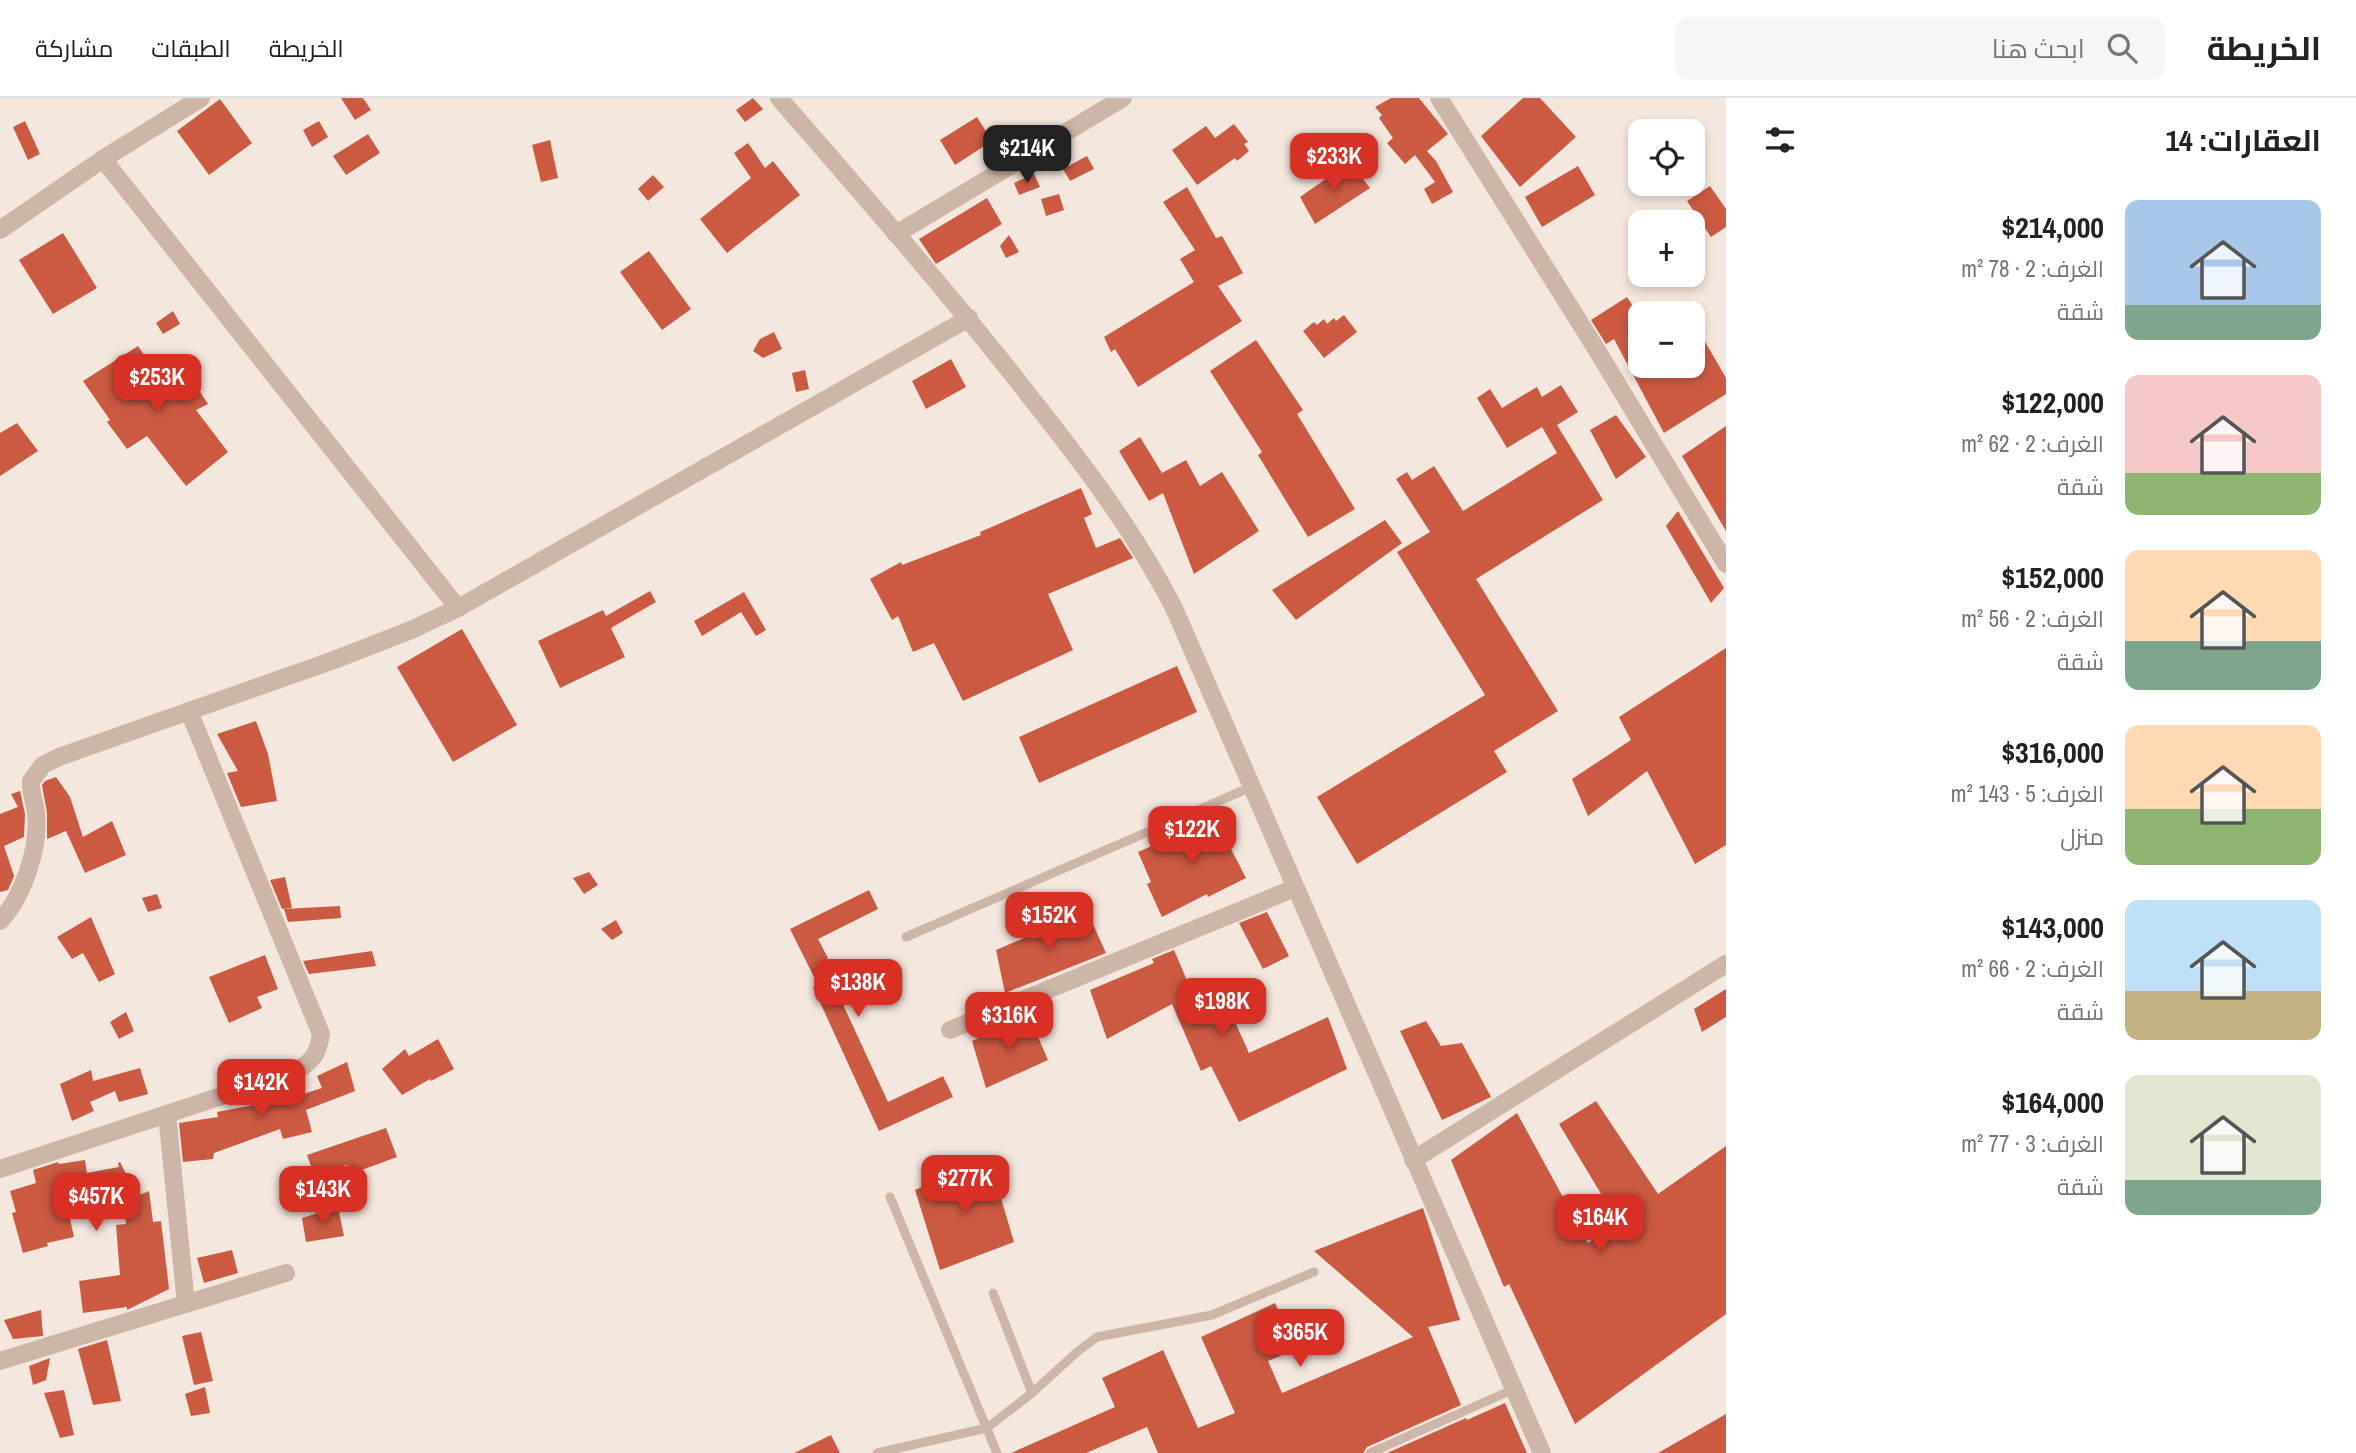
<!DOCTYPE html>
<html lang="ar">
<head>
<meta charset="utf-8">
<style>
	body { margin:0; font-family:"Archivo Narrow",Cairo,sans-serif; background:#f6f6f6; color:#222; direction:rtl; height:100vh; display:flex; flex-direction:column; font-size:26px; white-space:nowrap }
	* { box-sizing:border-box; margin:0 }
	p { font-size:23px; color:#767676 }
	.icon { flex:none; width:38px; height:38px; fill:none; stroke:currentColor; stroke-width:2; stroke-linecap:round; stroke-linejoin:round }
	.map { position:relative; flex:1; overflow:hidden; direction:ltr }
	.drawer { display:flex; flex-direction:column; background:#fff; width:630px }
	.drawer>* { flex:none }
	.buttons { position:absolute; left:1628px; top:21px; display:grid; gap:14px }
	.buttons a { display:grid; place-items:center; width:77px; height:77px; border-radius:14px; background:#fff; box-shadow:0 4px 10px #0003; font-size:35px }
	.price { position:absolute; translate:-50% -60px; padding:0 16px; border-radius:14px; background:#d93025; color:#fff; font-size:23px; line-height:46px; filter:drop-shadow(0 2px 4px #0008) }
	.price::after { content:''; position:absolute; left:50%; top:42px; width:21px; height:16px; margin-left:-10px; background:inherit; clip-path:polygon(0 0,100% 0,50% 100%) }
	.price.selected { background:#222; color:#fff }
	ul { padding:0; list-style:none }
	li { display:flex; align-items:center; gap:21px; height:175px; padding:0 35px }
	li span { display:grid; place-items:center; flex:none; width:196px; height:140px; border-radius:14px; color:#555 }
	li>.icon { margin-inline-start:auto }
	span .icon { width:84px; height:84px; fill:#fffc; stroke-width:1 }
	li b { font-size:30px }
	h2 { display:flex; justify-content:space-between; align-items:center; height:84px; padding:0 35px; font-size:30px }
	header { display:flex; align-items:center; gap:42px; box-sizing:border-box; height:98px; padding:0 35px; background:#fff; border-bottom:2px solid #e0e0e0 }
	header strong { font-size:33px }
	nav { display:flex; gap:38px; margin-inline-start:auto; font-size:24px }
	.search { width:490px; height:63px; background:#f6f6f6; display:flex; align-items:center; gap:18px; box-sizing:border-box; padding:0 24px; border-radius:14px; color:#767676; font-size:26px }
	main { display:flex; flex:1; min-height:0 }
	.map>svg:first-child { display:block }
	.building { fill:#cc5a43 }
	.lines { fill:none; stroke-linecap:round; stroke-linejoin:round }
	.service { stroke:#cdb6a8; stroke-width:9 }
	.minor { stroke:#cdb6a8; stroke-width:18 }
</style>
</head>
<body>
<header>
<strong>الخريطة</strong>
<div class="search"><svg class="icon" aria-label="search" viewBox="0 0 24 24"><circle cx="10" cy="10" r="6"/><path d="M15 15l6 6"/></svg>ابحث هنا</div>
<nav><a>الخريطة</a><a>الطبقات</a><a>مشاركة</a></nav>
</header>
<main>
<section class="drawer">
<h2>العقارات: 14<svg class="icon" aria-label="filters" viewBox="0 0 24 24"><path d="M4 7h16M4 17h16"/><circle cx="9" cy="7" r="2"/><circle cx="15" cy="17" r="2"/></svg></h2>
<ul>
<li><span style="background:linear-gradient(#a9c7e8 75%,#7fa58c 0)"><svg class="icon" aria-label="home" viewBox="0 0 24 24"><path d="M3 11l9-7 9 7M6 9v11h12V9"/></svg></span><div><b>$214,000</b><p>الغرف: 2 · 78 m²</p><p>شقة</p></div></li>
<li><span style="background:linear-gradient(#f6c9c9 70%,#8fb573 0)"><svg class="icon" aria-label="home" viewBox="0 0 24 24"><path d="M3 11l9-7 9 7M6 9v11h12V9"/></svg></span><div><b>$122,000</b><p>الغرف: 2 · 62 m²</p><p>شقة</p></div></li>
<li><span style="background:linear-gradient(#ffd9b3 65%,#7fa58c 0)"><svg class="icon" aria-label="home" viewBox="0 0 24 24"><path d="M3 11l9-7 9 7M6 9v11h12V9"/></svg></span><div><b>$152,000</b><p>الغرف: 2 · 56 m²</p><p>شقة</p></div></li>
<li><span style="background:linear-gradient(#ffd9b3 60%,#8fb573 0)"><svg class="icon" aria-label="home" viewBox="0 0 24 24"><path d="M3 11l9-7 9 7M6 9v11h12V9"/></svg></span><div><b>$316,000</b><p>الغرف: 5 · 143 m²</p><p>منزل</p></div></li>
<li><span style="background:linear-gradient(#bfe0f5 65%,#c2b280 0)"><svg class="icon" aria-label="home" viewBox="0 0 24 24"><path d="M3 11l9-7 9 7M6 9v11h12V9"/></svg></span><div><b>$143,000</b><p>الغرف: 2 · 66 m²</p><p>شقة</p></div></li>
<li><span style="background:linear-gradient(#dfe7d0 75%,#7fa58c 0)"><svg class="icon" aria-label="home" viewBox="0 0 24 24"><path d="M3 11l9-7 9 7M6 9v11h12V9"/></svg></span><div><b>$164,000</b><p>الغرف: 3 · 77 m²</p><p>شقة</p></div></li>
</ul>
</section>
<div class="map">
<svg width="1726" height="1355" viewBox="0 0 1726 1355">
	<rect width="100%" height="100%" fill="#f4e7dd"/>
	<!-- building -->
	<g class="building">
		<path d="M341,0H363L371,12L355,22Z"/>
		<path d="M753,0L763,11L745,24L736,12Z"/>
		<path d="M1391,0H1419L1448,36L1427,53L1436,63L1453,94L1432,106L1424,91L1435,84L1415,57L1405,66L1387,45L1393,40L1379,20L1382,17L1375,9Z"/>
		<path d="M1523,0H1540L1576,39L1520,89L1481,38Z"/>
		<path d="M220,1L252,45L209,77L177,33Z"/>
		<path d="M977,19L992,43L955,67L940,42Z"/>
		<path d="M25,23L40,56L28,62L13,29Z"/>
		<path d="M319,23L328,39L312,49L303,32Z"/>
		<path d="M1234,26L1248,44L1244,46L1249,53L1237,63L1235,60L1197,87L1172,52L1206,28L1215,40Z"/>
		<path d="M368,36L380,55L346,77L333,58Z"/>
		<path d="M550,42L558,80L541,84L532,47Z"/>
		<path d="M748,45L765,70L773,63L800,97L727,155L700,121L751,80L734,55Z"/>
		<path d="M1087,58L1094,71L1070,83L1063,71Z"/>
		<path d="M1350,64L1370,90L1315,126L1300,99Z"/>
		<path d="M1578,68L1595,97L1542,129L1525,99Z"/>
		<path d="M1034,76L1040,89L1019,97L1014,85Z"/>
		<path d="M653,77L664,89L648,103L638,91Z"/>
		<path d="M1710,88L1726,111V129L1711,139L1687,103Z"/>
		<path d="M1187,89L1216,140L1222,138L1243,175L1218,188L1242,223L1138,289L1115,251L1111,254L1104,239L1194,184L1180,161L1195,152L1163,104Z"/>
		<path d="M1059,96L1064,112L1046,118L1041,101Z"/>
		<path d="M987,100L1002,126L936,166L919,141Z"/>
		<path d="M63,135L97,190L53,216L19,162Z"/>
		<path d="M1009,137L1019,154L1006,160L1000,148Z"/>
		<path d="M649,153L691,211L662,232L620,174Z"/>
		<path d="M1627,199L1640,219V268H1692V221L1726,280V296L1664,335L1614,241L1606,246L1591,222Z"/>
		<path d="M173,213L180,226L163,236L156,225Z"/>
		<path d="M1344,217L1357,234L1324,260L1303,233L1314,224L1317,227L1324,221L1327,226L1334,220L1336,223Z"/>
		<path d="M774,234L782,251L763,260L753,253L760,241Z"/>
		<path d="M1256,242L1303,312L1297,316L1355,411L1308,439L1258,357L1262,354L1210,273Z"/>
		<path d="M138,248L166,289L189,277L208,306L196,312L228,354L186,388L147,338L127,351L107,324L110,322L83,283Z"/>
		<path d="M951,261L966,289L926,311L912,283Z"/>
		<path d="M805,272L809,291L796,294L792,275Z"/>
		<path d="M1561,287L1578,314L1557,327L1603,402L1476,481L1558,613L1494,653L1507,674L1357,766L1317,699L1485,597L1397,454L1430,434L1396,381L1407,374L1412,382L1434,368L1463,413L1557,355L1542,329L1507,350L1477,300L1490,291L1502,310L1537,289L1542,299Z"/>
		<path d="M1616,317L1646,359L1616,381L1590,332Z"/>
		<path d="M17,325L38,353L0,378V335Z"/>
		<path d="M1726,328V433L1682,358Z"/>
		<path d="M1140,339L1162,375L1186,362L1200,388L1222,374L1259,433L1194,476L1163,395L1149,403L1119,353Z"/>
		<path d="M1081,390L1092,416L1084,420L1096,450L1120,440L1133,460L1048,496L1073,552L963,603L934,545L913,554L898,518L892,522L870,481L901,464L902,467L981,437L980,434Z"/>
		<path d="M1678,413L1724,490L1711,505L1666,428Z"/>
		<path d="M1385,422L1402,445L1296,522L1272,492Z"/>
		<path d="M650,493L656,504L611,530L625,559L560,590L538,543L603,512L606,518Z"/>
		<path d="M744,494L766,532L756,538L741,514L702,538L694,523Z"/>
		<path d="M462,531L517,627L453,664L397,569Z"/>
		<path d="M1726,550V747L1695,766L1647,673L1588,718L1572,681L1631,642L1619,619Z"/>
		<path d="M1177,568L1197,614L1039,685L1019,639Z"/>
		<path d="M256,623L268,656L277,703L241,709L227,675L238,673L217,636Z"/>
		<path d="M56,679L70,699L83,739L112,723L126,757L85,775L66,733L47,741V715L42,687L45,683Z"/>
		<path d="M20,693L25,716L24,739L4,748L14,778L8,792L0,794V716L18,709L11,696Z"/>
		<path d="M1223,717L1234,742L1228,745L1246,780L1208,799L1207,796L1162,819L1147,786L1151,784L1138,754Z"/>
		<path d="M589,774L598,787L584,796L573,780Z"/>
		<path d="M285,779L292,810L282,811L270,782Z"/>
		<path d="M869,792L878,811L818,841L828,860L823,863L888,1004L943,978L953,999L879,1033L813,889L818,887L790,831Z"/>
		<path d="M157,796L162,810L148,814L142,800Z"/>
		<path d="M340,808L341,820L288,824L284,811Z"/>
		<path d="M1087,813L1106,855L1005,895L996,852Z"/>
		<path d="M1267,814L1289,858L1263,871L1239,825Z"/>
		<path d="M91,819L115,876L99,884L83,855L72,861L57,839Z"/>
		<path d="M616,822L623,835L612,842L601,831Z"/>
		<path d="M1174,852L1201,915L1227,906L1249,955L1328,919L1347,971L1239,1024L1211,968L1201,973L1172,906L1107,941L1090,892L1154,865L1152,861Z"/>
		<path d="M372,853L376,868L309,876L303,863Z"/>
		<path d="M265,857L278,891L257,899L262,910L229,925L209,879Z"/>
		<path d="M1726,891V919L1702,934L1694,911Z"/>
		<path d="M126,914L134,933L119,941L110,924Z"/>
		<path d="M1029,918L1048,962L986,990L972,943Z"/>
		<path d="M1426,923L1441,948L1462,945L1491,999L1442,1022L1400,933Z"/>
		<path d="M438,941L454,971L431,983L430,981L402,997L382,971L405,951L409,958Z"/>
		<path d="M347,964L355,993L306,1012L312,1034L283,1041L280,1031L214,1055L213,1061L183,1064L179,1025L218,1019L217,1014L254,1007L256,1011L322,990L317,978Z"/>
		<path d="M140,970L148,996L119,1004L115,993L90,1004L94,1013L72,1023L60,986L91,972L93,983Z"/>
		<path d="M1596,1003L1658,1096L1726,1048V1216L1575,1326L1509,1186L1504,1189L1451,1062L1517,1015L1588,1145L1618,1124L1559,1026Z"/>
		<path d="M386,1030L397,1059L351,1076L347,1067L314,1077L307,1057Z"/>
		<path d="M989,1060L1014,1144L940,1172L915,1092Z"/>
		<path d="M85,1062L87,1075L119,1069L118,1065L120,1064L137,1098L149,1093L153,1124L161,1123L169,1191L127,1212V1209L83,1215L79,1183L120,1177L116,1127L126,1126L121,1084L64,1094L74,1139L47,1145L48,1148L23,1155L12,1115L16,1114L10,1093L36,1085L33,1072L58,1064L59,1066Z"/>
		<path d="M338,1109L344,1138L306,1144L302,1120Z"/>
		<path d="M1423,1110L1460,1222L1428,1229L1461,1307L1367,1349L1363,1355H1158L1147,1329L1086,1355H1011L1115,1309L1102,1280L1163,1252L1198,1330L1235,1315L1201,1239L1275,1205L1296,1251L1268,1263L1282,1295L1413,1239L1314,1153Z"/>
		<path d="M232,1152L238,1175L204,1185L197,1160Z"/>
		<path d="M41,1212L43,1238L13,1241L4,1222Z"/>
		<path d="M201,1234L213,1283L194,1287L182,1238Z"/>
		<path d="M107,1242L121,1303L93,1307L78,1251Z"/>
		<path d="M50,1260L46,1282L33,1287L29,1268Z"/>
		<path d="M205,1289L210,1315L191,1318L185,1296Z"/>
		<path d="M64,1292L74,1337L60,1340L44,1295Z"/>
		<path d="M1505,1305L1527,1355H1387L1466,1320L1467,1322Z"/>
		<path d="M1726,1316V1355H1658Z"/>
		<path d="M831,1337L840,1355H794Z"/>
	</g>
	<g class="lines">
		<!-- service -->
		<g class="service">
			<path d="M906,839L1251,689"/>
			<path d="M890,1099L997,1355"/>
			<path d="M993,1195L1032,1295"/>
			<path d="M877,1355L987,1330L1032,1295L1077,1254L1097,1239L1212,1217L1314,1174"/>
			<path d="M1370,1355L1514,1291"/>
		</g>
		<!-- minor -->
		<g class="minor">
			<path d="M779,0C865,99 951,197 1031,300C1084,367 1135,434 1174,510L1542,1355"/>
			<path d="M1439,0L1595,249L1726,466"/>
			<path d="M103,61L458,510L969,220"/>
			<path d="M0,132L103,61L201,0"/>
			<path d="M896,136L1123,0"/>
			<path d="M0,823C23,799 40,749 36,715C35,704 30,694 31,683L43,667L59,659L334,562L411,532L458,510"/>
			<path d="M950,932L1295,790"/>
			<path d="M167,1016L186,1206"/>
			<path d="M1413,1062L1726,866"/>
			<path d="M0,1071L295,974C312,963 318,957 321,936L189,613"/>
			<path d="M0,1263L286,1175"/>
		</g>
	</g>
</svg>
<div class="buttons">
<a><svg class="icon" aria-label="locate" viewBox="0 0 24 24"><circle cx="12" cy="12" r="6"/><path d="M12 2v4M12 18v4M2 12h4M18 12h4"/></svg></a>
<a>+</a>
<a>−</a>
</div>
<b class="price selected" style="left:1027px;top:87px">$214K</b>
<b class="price" style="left:1334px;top:95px">$233K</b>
<b class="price" style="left:157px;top:316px">$253K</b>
<b class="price" style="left:1192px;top:768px">$122K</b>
<b class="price" style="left:1049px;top:854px">$152K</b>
<b class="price" style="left:858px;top:921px">$138K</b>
<b class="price" style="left:1222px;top:940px">$198K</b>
<b class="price" style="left:1009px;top:954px">$316K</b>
<b class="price" style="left:261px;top:1021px">$142K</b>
<b class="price" style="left:965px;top:1117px">$277K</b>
<b class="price" style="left:323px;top:1128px">$143K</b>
<b class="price" style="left:96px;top:1135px">$457K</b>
<b class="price" style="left:1600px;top:1156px">$164K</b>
<b class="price" style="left:1300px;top:1271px">$365K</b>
</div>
</main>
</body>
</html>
